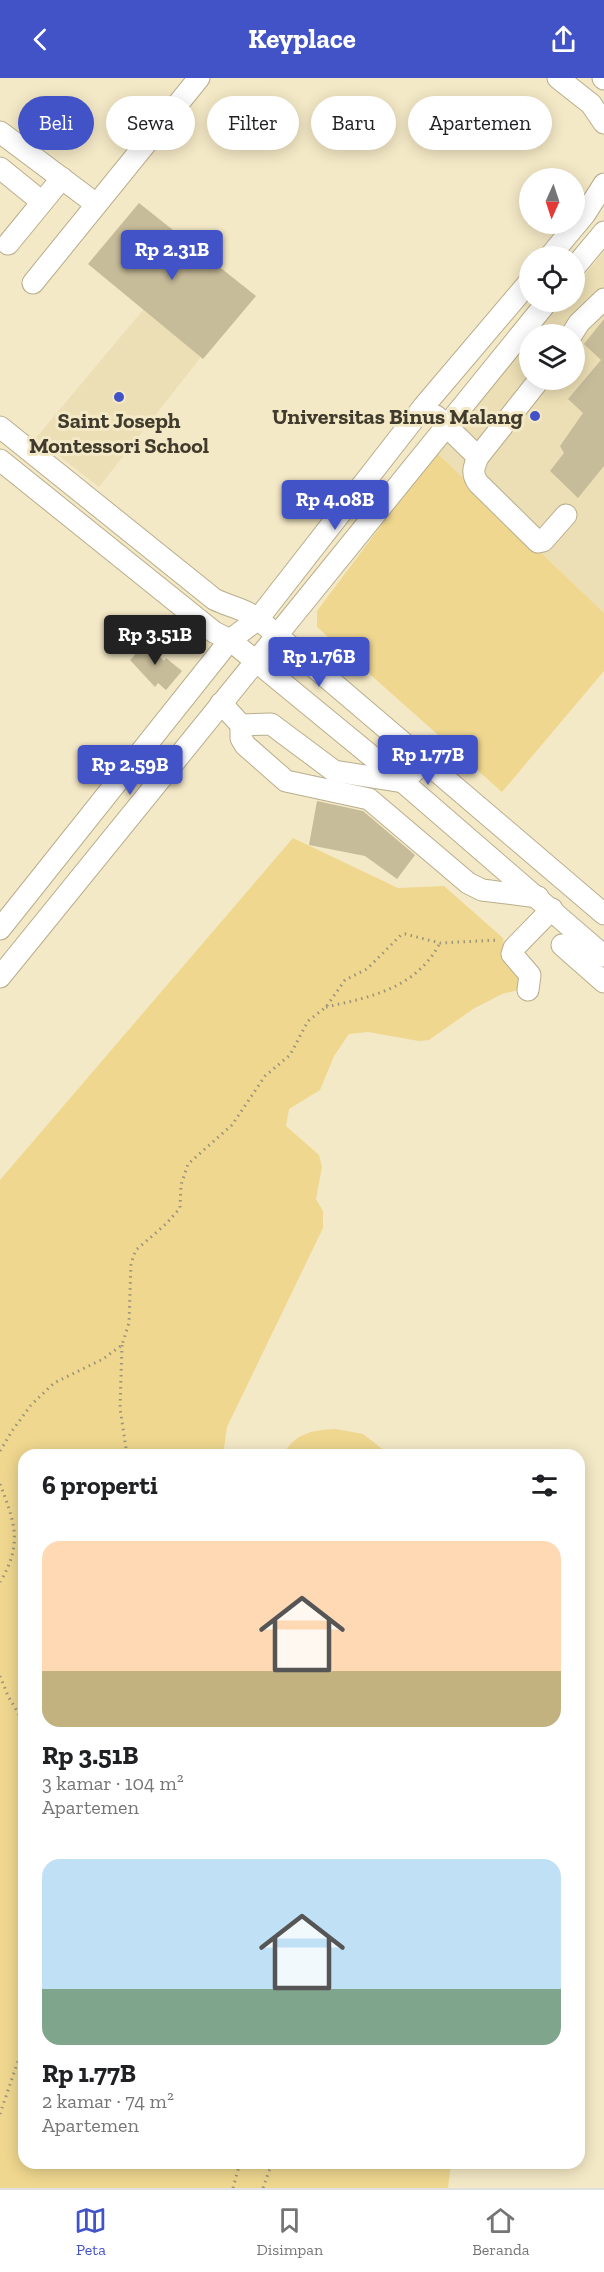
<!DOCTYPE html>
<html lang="id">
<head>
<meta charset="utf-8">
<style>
	body { margin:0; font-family:"Zilla Slab",serif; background:#f2f2f2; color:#202124; height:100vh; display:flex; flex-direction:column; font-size:22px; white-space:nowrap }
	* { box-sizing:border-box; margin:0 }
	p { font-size:20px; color:#757577 }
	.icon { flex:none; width:33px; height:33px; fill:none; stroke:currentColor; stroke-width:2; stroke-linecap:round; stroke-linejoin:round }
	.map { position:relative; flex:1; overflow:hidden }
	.sheet { position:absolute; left:18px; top:1371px; width:567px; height:720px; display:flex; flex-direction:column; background:#fff; border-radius:18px; box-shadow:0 3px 15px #0003 }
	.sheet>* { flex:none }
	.top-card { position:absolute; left:18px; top:18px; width:568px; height:54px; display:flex; gap:12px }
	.needle { width:39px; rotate:183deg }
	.buttons { position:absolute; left:519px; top:90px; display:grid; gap:12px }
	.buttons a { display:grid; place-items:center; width:66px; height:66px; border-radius:50%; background:#fff; box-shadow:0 3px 15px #0003; font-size:30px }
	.price { position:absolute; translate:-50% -51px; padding:0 14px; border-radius:6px; background:#4253c7; color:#fff; font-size:20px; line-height:39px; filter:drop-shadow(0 2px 3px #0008) }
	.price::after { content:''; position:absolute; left:50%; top:36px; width:18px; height:14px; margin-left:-9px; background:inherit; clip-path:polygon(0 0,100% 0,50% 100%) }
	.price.current { background:#222; color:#fff }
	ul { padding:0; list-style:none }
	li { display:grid; align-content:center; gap:12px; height:318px; padding:0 24px }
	li span { display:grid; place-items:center; height:186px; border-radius:18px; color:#555 }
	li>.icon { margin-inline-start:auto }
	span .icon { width:108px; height:108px; fill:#fffc; stroke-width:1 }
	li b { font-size:26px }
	h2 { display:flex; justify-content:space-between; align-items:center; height:72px; padding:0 24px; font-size:26px }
	.tag { padding:0 21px; border-radius:27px; background:#fff; box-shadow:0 3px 15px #0003; font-size:21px; line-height:54px }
	.tag.current { background:#4253c7; color:#fff }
	header { display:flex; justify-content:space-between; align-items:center; height:78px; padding:0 24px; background:#4253c7; color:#fff; font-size:27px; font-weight:800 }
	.menu { display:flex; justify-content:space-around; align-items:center; height:84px; border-top:2px solid #e0e0e0; background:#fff; font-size:16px; color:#757577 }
	.menu a { display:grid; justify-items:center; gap:3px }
	.menu .current { color:#4253c7 }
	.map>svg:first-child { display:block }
	.built { fill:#ecdfb5 }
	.green { fill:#efd78f }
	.building { fill:#c7bc9a }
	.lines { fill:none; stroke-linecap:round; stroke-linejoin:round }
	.minor-casing { stroke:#b8ad8c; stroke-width:23 }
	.path { stroke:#9b937a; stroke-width:3; stroke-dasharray:1.5 4.5; stroke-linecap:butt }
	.minor { stroke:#fff; stroke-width:21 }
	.poi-dot { fill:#4253c7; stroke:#f4e9c6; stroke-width:2 }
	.labels { text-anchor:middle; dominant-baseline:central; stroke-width:6; stroke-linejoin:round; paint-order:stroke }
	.poi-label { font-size:22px; font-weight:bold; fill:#403b2d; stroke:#f4e9c6; text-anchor:end }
</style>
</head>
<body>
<header><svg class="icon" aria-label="back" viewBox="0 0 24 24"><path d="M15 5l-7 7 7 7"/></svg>Keyplace<svg class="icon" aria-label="share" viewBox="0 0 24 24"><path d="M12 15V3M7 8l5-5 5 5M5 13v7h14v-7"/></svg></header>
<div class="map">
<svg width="604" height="2110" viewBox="0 0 604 2110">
	<rect width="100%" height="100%" fill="#f4e9c6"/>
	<!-- built -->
	<g class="built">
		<path d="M604,173V535L436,374L529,262L530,302H574V256H534L562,224H574L575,209Z"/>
		<path d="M143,232L201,279L99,409L36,360Z"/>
	</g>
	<!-- green -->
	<g class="green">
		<path d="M436,374L604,535V593L502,714L317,549V533Z"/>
		<path d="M293,760L398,810L444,808L503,860L505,878L525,901L519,912L502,916L473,931L429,962L419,963L368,954L349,956L334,978L320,1012L289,1031L286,1048L319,1077L322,1089L316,1121L323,1133V1150L227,1349L223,1377H24V2085H451L448,2110H0V1102Z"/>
		<path d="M336,1351L363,1356L390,1377H283C295,1355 312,1352 336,1351Z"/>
	</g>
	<!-- building -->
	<g class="building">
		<path d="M139,125L256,218L203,281L88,186Z"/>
		<path d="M604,241V388L578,420L550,393L564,375L560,368L583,335L568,321L601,282L584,266Z"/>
		<path d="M144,562L164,583L166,580L182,593L166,612L158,605L155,609L130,582L135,577L132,573Z"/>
		<path d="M317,723L363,733L415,777L397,801L365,778L309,767Z"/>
	</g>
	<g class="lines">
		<defs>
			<g id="minor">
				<path d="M558,0L591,26L604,45"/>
				<path d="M603,0L604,1"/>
				<path d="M0,54L96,126"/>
				<path d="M0,90L42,124"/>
				<path d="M8,166L62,100"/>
				<path d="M550,178L585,136L604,106"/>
				<path d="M574,190L604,154"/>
				<path d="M33,205L199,0"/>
				<path d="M572,256L579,245L604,221"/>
				<path d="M436,338L478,379L539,302"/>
				<path d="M0,349L214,521C229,529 244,530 258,541L604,836"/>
				<path d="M478,379C474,389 471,395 478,405L538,464L543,463L566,437"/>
				<path d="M0,382L214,554L230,562L403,704L604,878"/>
				<path d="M221,625L241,647V660L245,667L286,703L369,721L468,805L482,812L538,819"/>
				<path d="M241,647L271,646L334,693L403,704L425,683"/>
				<path d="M0,851L230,562L258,541L424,328L530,203"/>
				<path d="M562,867L604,904"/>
				<path d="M0,899L547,224"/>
				<path d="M528,912L530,897L512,876L514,870L552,831"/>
			</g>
		</defs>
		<!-- minor casing -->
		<use href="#minor" class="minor-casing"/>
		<!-- path -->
		<g class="path">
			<path d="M326,929C372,919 416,910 440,865"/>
			<path d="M122,1267L120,1330L127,1377"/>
			<path d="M0,1373L12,1353L31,1327L54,1305L103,1281L122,1267L129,1245L131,1185L136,1172L166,1146L180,1130L181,1107L188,1086L232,1047L265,998L290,977L308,943L326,929L345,902L367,891L401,857L405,856L440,865L499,862"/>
			<path d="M0,1406C15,1445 23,1466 0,1504"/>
			<path d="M0,1598L8,1618L24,1645"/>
			<path d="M0,2036L24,1965"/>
			<path d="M233,2110L240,2085"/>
			<path d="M263,2110L272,2085"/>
		</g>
		<!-- minor -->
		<use href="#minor" class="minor"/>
	</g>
	<!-- markers -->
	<g class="poi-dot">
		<circle cx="119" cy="319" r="6"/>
		<circle cx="535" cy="338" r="6"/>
	</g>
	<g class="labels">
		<!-- poi labels -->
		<g class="poi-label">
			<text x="523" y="338">Universitas Binus Malang</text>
			<text x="119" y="342" text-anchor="middle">Saint Joseph<tspan x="119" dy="25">Montessori School</tspan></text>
		</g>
	</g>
</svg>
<div class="buttons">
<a><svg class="needle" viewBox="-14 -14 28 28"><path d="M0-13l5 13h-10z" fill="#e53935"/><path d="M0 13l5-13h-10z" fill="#757577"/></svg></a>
<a><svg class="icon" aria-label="locate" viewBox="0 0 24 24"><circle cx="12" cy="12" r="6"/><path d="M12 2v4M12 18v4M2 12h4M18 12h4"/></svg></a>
<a><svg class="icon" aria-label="layers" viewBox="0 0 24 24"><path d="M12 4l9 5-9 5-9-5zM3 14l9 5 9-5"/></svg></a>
</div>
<b class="price" style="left:172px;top:203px">Rp 2.31B</b>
<b class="price" style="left:335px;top:453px">Rp 4.08B</b>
<b class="price current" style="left:155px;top:588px">Rp 3.51B</b>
<b class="price" style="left:319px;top:610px">Rp 1.76B</b>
<b class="price" style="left:428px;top:708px">Rp 1.77B</b>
<b class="price" style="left:130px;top:718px">Rp 2.59B</b>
<div class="top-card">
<a class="tag current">Beli</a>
<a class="tag">Sewa</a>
<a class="tag">Filter</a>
<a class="tag">Baru</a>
<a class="tag">Apartemen</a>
</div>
<section class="sheet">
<h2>6 properti<svg class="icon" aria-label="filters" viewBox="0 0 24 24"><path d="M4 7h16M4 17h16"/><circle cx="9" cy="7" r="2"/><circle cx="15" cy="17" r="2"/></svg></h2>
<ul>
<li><span style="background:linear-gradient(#ffd9b3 70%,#c2b280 0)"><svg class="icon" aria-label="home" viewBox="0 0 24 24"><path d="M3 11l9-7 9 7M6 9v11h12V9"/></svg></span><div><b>Rp 3.51B</b><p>3 kamar · 104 m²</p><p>Apartemen</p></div></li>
<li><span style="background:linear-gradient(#bfe0f5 70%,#7fa58c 0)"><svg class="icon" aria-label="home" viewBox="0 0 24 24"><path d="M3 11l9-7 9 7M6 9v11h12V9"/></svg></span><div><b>Rp 1.77B</b><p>2 kamar · 74 m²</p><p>Apartemen</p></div></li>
</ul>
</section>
</div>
<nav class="menu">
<a class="current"><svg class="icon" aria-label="map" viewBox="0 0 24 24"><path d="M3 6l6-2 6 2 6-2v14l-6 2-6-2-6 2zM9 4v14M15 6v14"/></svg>Peta</a>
<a><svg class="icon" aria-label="saved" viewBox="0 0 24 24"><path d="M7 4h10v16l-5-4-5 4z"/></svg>Disimpan</a>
<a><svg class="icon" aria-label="home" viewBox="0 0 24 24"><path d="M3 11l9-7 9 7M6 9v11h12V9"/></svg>Beranda</a>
</nav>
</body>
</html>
